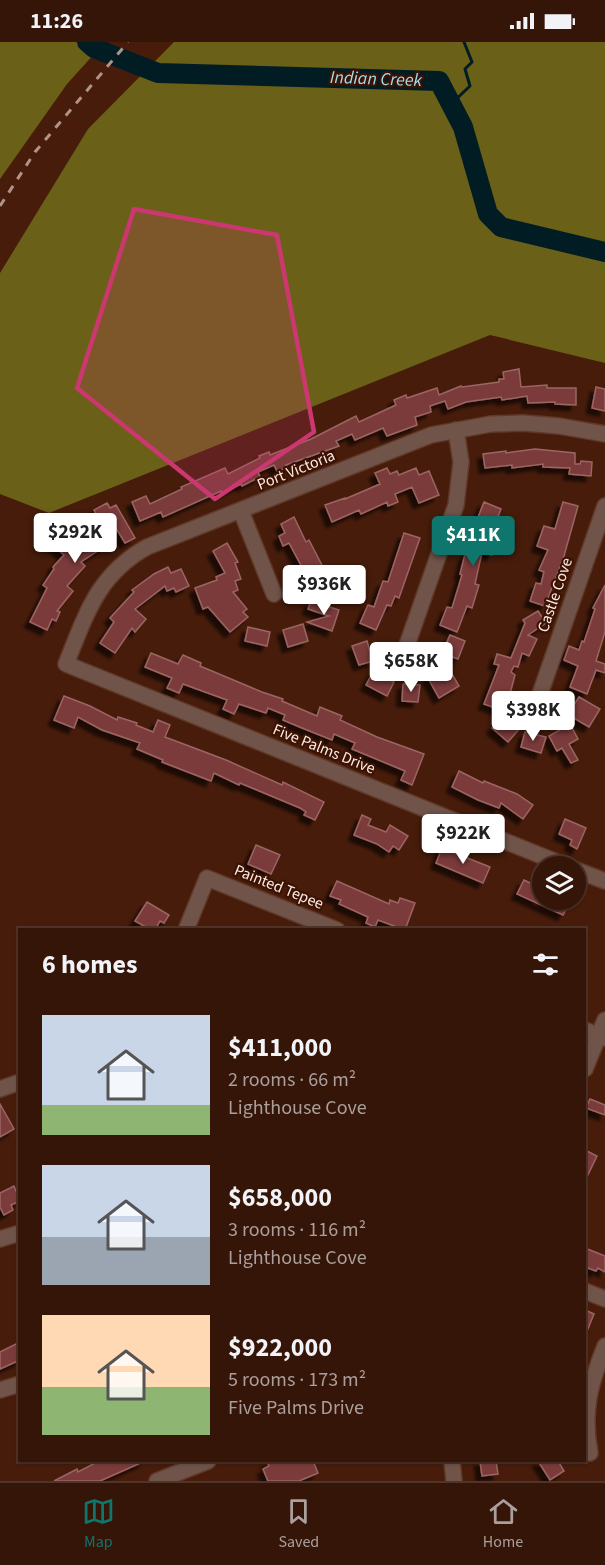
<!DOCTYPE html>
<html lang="en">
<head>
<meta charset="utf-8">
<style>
	body { margin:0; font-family:"Source Sans 3",sans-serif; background:#402216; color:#f1f3f6; height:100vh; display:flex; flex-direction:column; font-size:22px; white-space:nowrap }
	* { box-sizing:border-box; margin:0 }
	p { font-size:20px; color:#aa9f9c }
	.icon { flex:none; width:33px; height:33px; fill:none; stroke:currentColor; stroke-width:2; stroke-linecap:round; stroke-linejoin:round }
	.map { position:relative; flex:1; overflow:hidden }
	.panel { position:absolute; left:18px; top:886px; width:568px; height:534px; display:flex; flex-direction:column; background:#351508; border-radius:0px; box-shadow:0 2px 4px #0004,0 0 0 2px #4f3429 }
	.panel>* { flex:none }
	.buttons { position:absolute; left:532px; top:814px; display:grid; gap:12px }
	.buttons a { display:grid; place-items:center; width:54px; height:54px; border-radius:50%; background:#351508; box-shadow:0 2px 4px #0004,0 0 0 2px #4f3429; font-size:30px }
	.price { position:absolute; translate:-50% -51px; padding:0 14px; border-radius:6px; background:#fff; color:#222; font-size:20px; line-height:39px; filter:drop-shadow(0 2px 3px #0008) }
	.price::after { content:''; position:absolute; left:50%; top:36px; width:18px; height:14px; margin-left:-9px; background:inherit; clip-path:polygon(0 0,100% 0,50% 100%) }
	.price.selected { background:#0f766e; color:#fff }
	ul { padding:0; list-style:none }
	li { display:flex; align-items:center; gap:18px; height:150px; padding:0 24px }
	li span { display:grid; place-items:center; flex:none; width:168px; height:120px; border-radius:0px; color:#555 }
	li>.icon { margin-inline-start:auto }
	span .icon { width:72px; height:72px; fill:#fffc; stroke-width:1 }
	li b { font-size:26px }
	h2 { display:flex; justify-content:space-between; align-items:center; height:72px; padding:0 24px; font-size:26px }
	.status { display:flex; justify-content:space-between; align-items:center; height:42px; padding:0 30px; background:#351508; direction:ltr }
	.status svg { height:16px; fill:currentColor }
	.tab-bar { display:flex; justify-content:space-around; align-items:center; height:84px; border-top:2px solid #4f3429; background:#351508; font-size:16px; color:#aa9f9c }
	.tab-bar a { display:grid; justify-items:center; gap:3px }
	.tab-bar .selected { color:#0f766e }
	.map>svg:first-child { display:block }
	.forest { fill:#6a6018 }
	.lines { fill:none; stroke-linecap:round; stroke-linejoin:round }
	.stream { stroke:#021c24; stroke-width:3 }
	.river { stroke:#021c24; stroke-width:20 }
	.building { fill:#7b3b3b; stroke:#9b6563; stroke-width:1.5; filter:url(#shadow) }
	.minor-casing { stroke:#603929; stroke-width:18 }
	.minor { stroke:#70544a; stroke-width:15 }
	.rail { stroke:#b09489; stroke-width:3; stroke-dasharray:8 8; stroke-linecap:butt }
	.marked { fill:#cb386f; fill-opacity:0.2; stroke:#cb386f; stroke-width:4.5; stroke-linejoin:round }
	.labels { text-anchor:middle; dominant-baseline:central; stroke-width:4.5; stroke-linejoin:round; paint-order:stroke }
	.street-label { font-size:16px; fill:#fceae3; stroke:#3c1202 }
	.water-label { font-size:18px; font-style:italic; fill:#9ddef4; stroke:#3c1202 }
</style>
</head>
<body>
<div class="status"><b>11:26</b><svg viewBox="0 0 49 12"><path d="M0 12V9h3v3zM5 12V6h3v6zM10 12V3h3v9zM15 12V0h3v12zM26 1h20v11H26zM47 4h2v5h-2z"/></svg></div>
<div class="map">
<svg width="605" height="1439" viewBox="0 0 605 1439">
	<defs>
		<filter id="shadow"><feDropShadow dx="-5.5" dy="5.5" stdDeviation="1.5" flood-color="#0009"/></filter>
	</defs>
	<rect width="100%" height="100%" fill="#471c0b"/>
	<!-- forest -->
	<g class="forest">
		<path d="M0,0H105L67,42L0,137Z"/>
		<path d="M174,0H605V321L490,293L49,471L0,452V231L88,87Z"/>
	</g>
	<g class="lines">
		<!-- stream -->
		<path class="stream" d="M451,62L470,44L465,27L472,20L464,0"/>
		<!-- river -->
		<path class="river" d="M87,0L94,6L158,31L439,39L463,85L488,172L501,185L605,210"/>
	</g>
	<!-- building -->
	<g class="building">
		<path d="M519,327L521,345L547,343V346H576V363L555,362V360L528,361L527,354L502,358L501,355L466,360L448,367L445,359L430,364L431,370L415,375L417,383L387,394L383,386L355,398L352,392L336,399L339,404L286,423L287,426L277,429L274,423L258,430L260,435L242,444L241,442L222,451L221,449L163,475L161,470L140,479L132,460L146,454L150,462L182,447L181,445L225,426L228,432L260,416L259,414L269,410L270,413L311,397L356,374L359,380L396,363L394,358L406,353L407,356L437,346L439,353L461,344L462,345L499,340V337H504L503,330Z"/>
		<path d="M596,345L605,347V369L592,366Z"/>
		<path d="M535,407L575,411V422H580L581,419L592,420L591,434L569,432L570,426L543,425V422L512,426V423L485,426L483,412L506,409V411Z"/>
		<path d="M387,426L390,432L397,429L399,433L416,426L419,433L429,429L439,453L419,461L412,445L395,452L398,460L388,464L387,460L361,472L359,468L332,480L325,463L345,456V457L380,442L375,431Z"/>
		<path d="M484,460L501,467L490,495L498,497L492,513L482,510L475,542L479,543L472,566L467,564L457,590L440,583L447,565L452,566L462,533L460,532L465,512L467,513L478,479L477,478Z"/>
		<path d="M563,460L578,464L564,514L545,564L530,559L536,541L541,542L544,530L539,528L548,508L537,504L544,484L555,487Z"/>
		<path d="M107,461L110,466L116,463L135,496L125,501L116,486L99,495L105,504L81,520L85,524L67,544L73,549L57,569L60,570L56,579L52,577L47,588L30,580L47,546L43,543L54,527L53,525L64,513L44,495L50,489L70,507L103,484L94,468Z"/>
		<path d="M294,475L306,500L309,498L323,525H326L330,545L313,549L308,525L303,527L289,501L283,504L279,494L285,491L281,482Z"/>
		<path d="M404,491L420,496L399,556L395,554L391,564L387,563L376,588L360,581L368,563L374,565L383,539L388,540Z"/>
		<path d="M227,501L238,520L235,521L241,537L235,539L238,548L233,550L247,567L243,570L248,575L230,590L208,565L203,567L195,546L217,538L216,535L225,531L213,509Z"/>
		<path d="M168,525L171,531L181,527L189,544L176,550L174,546L167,549L165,544L135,567L146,577L135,590L132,586L115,611L100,601L114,580L110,576L134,550L132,548L154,532Z"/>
		<path d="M605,543V590L596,619L605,622V631L596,628L587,652L570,645L578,624L564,618L569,604L579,608L582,599L584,600L595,567L593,566Z"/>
		<path d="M311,559L339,568L332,589L307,580L329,574L308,567Z"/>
		<path d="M538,569L546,581L528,593L537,597L529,614L522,611L518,625L514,624L511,630L515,633L510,652L507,651L501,668L484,662L499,623L494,622L497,612L511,616L525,581L523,578Z"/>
		<path d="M303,582L308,599L288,605L283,588Z"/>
		<path d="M248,585L270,590L267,604L245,599Z"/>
		<path d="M450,593L465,599L458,617L442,611Z"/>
		<path d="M367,599L373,619L359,623L352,604Z"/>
		<path d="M151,611L178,622L183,613L201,621L200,624L262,650L283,657L282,659L317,674L320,665L342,674L340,678L377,695L424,712L412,743L401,738L405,729L352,707L355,701L334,692L332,698L302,686L283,678L285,673L268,666L266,671L239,662L234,672L223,667L227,658L183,642L179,651L167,646L172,636L145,625Z"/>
		<path d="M448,625L459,644L439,656L428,636Z"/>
		<path d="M373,630L394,640L387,654L366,643Z"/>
		<path d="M403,642L420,643L418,660L402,659Z"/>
		<path d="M64,654L90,664L117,678L118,675L137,681L136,683L153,690L158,678L170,683L165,695L226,718L282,743L283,740L324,760L315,778L304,773L306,770L300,766L240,741L239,743L214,731L211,739L162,720L163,718L137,707L140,701L102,688L78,675L74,686L54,678Z"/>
		<path d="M579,655L600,667L589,685L560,668L565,661L572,666Z"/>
		<path d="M504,673L520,686L508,700L492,686Z"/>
		<path d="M570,682L578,697L569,702L578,718L571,721L562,706L557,709L549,694Z"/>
		<path d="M525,690L546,695L541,711L521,705Z"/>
		<path d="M459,729L483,741L484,739L517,752L533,763L523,777L501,761L499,766L478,758L452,745Z"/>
		<path d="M362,773L371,777L368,783L386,790L390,783L408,794L399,808L393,804L389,810L377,802L354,793Z"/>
		<path d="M565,777L586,786L577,807L570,803L572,798L559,792Z"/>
		<path d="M256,803L280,813L271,832L248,822Z"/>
		<path d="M442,806L490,825L483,841L436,821Z"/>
		<path d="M524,838L543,847L537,858H571L563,873L517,852Z"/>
		<path d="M337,839L389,862L390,858L398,861L400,856L415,861L405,888L378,878L375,885L366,881L368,875L339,862L341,858L330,854Z"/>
		<path d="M147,860L169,873L164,881L160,879L155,888H151L135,879Z"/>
		<path d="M590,1057L605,1063V1073L586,1066Z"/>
		<path d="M0,1062L14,1087L0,1095Z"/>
		<path d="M585,1108L597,1114L585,1139Z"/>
		<path d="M14,1144L20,1159L11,1163L13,1168L4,1173L0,1165V1151Z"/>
		<path d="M585,1206L605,1214V1230L598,1226L596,1229L585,1225Z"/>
		<path d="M585,1268L594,1272L585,1294Z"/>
		<path d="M16,1302L20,1309V1318L0,1327V1310Z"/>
		<path d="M99,1419H145L100,1439H54L77,1427L78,1430Z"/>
		<path d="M267,1419H313L318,1431L299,1439H268L263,1427L269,1424Z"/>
		<path d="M480,1419H496L498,1432L482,1434Z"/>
		<path d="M538,1419H558L564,1429L550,1438Z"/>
	</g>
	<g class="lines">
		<defs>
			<g id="minor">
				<path d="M241,469L274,552"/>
				<path d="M407,603L456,463L461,420L456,388"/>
				<path d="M539,655L605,464"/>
				<path d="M569,825L66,622C86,573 97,533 147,505L431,393L491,382L523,381L559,384L605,392"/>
				<path d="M576,828L605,839"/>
				<path d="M186,888L207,836L337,888"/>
				<path d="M585,988L605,996"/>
				<path d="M585,1027L605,978"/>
				<path d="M0,1047L20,1040"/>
				<path d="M0,1197L20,1191"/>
				<path d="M585,1249L605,1257"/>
				<path d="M0,1348L20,1342"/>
				<path d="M590,1411C582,1370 590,1342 605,1304"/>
				<path d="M452,1419L454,1439"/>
				<path d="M157,1439L208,1419"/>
			</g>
		</defs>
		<!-- minor casing -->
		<use href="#minor" class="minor-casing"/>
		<!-- minor -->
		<use href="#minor" class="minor"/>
		<!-- rail -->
		<path class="rail" d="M0,164L35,110L128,0"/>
	</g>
	<!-- marked area -->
	<path class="marked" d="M134,167L277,193L314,390L215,457L77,346Z"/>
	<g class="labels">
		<!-- street labels -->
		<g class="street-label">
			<text transform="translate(296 428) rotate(-22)">Port Victoria</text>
			<text transform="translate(555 553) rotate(-71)">Castle Cove</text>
			<text transform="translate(324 707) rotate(22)">Five Palms Drive</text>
			<text transform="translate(279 845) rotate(22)">Painted Tepee</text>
		</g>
		<!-- water labels -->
		<g class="water-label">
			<text transform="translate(376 37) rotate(2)">Indian Creek</text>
		</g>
	</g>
</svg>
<div class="buttons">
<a><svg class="icon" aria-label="layers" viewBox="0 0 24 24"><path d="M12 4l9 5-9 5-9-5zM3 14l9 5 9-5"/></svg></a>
</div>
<b class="price" style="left:75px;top:522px">$292K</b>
<b class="price selected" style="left:473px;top:525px">$411K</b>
<b class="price" style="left:324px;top:574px">$936K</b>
<b class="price" style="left:411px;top:651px">$658K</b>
<b class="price" style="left:533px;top:700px">$398K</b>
<b class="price" style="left:463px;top:823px">$922K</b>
<section class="panel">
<h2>6 homes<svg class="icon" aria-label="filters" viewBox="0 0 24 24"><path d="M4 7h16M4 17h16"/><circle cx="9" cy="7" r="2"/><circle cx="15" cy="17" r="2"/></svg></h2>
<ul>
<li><span style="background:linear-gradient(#c9d6e8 75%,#8fb573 0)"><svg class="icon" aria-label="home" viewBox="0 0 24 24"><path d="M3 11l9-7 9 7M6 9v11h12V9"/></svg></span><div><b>$411,000</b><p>2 rooms · 66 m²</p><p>Lighthouse Cove</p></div></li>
<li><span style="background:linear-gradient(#c9d6e8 60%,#9aa5b1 0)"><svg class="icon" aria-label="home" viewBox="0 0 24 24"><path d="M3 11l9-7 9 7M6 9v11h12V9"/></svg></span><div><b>$658,000</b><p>3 rooms · 116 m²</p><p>Lighthouse Cove</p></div></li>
<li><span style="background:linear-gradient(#ffd9b3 60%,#8fb573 0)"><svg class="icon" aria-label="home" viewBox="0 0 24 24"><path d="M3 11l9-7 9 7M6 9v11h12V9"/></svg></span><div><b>$922,000</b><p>5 rooms · 173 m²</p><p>Five Palms Drive</p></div></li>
</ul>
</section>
</div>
<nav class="tab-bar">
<a class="selected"><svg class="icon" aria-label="map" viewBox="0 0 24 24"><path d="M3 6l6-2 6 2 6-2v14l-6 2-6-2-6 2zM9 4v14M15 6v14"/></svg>Map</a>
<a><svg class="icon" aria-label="saved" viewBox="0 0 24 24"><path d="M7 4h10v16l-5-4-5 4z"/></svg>Saved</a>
<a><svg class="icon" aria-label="home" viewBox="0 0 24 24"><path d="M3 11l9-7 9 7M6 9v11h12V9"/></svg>Home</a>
</nav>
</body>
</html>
